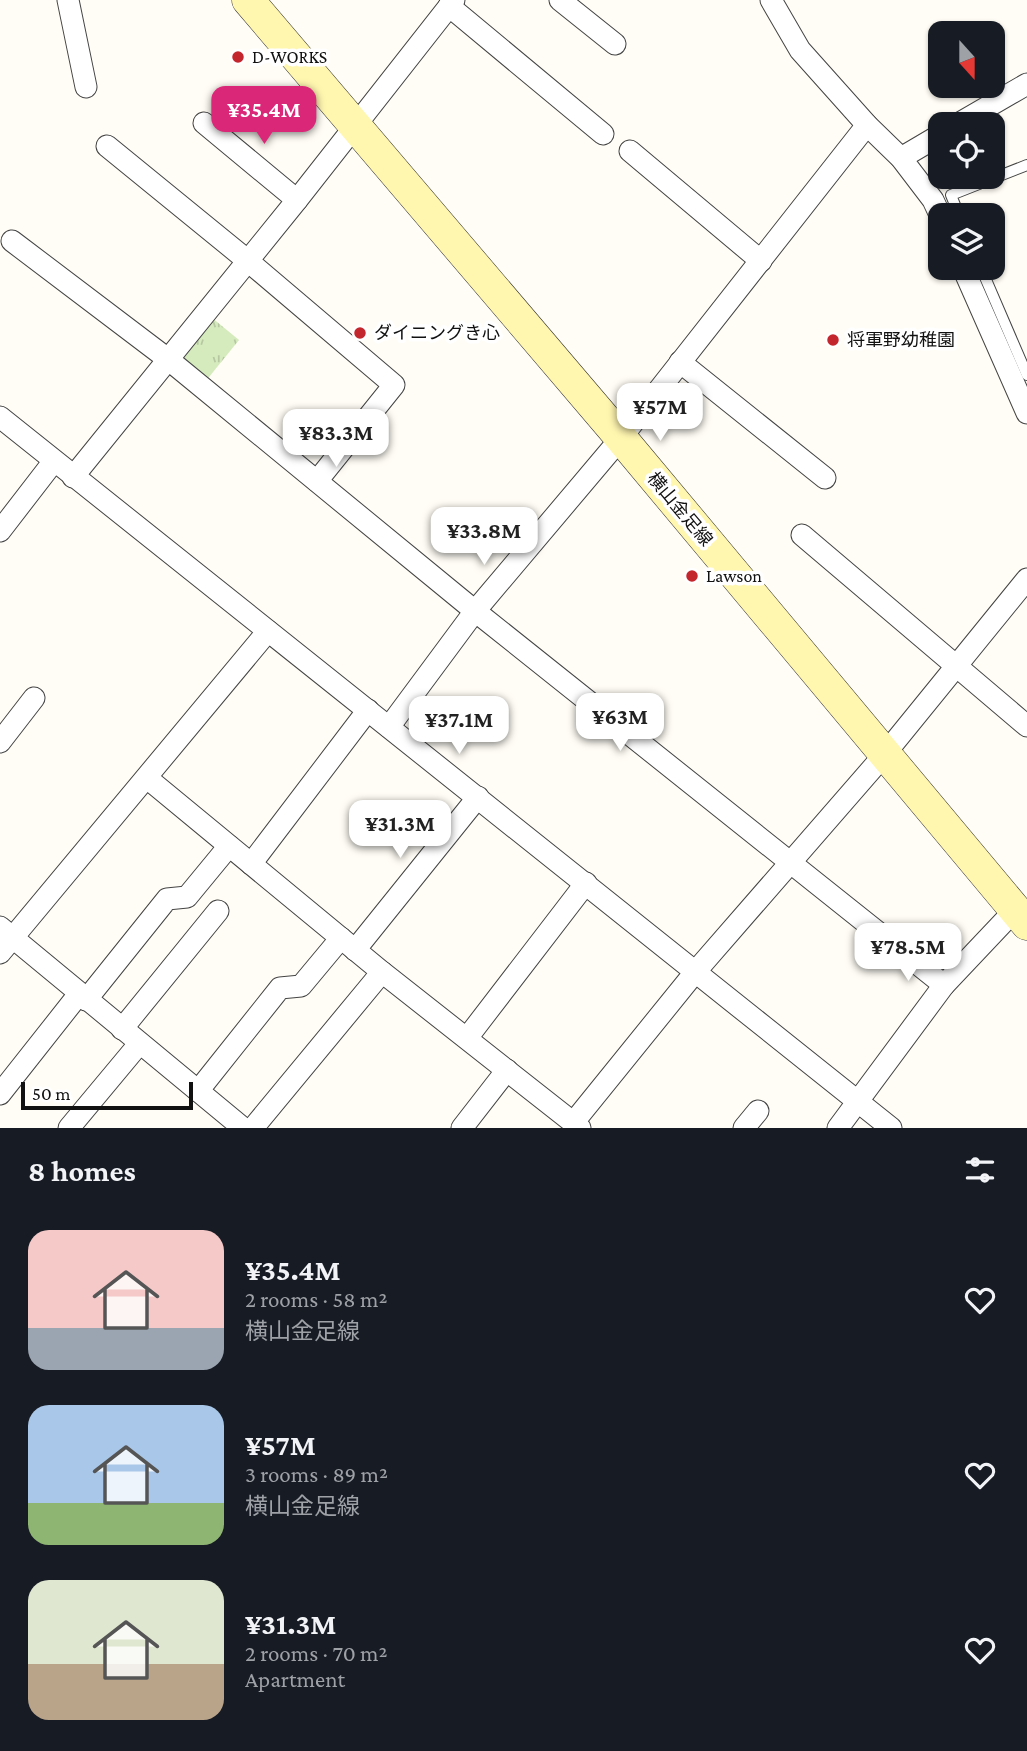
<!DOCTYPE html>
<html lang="en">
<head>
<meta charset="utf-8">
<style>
	body { margin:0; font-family:"Crimson Pro","Noto Sans JP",serif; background:#242831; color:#f1f3f6; height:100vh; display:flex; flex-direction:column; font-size:26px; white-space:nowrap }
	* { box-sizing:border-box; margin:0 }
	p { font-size:23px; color:#9ea1a6 }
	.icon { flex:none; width:38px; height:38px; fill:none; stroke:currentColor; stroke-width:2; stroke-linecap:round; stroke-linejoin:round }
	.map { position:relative; height:1128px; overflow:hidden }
	.panel { display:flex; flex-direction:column; background:#171b24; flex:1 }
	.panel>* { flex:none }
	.needle { width:46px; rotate:159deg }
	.buttons { position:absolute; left:928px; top:21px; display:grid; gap:14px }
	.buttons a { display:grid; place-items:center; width:77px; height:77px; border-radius:14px; background:#171b24; box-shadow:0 2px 5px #0004; font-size:35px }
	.scale { position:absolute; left:21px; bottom:18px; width:172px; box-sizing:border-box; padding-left:7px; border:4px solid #111; border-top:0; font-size:19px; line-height:24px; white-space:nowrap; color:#111; -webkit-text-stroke:5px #fff; paint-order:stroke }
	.price { position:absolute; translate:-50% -60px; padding:0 16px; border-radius:14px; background:#fff; color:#222; font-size:23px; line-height:46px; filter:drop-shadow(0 2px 4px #0008) }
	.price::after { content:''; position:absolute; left:50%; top:42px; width:21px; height:16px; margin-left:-10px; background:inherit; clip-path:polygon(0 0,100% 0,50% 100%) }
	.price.on { background:#db2777; color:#fff }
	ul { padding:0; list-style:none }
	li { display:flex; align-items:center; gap:21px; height:175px; padding:0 28px }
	li span { display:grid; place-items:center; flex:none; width:196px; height:140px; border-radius:21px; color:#555 }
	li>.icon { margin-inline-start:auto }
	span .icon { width:84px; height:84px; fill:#fffc; stroke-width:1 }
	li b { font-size:30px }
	h2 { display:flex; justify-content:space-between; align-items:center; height:84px; padding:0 28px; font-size:30px }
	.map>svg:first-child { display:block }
	.park { fill:url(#park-tufts) }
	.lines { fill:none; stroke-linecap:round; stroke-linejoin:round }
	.lane-casing { stroke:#444; stroke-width:12 }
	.street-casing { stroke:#444; stroke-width:23 }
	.secondary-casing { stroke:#333; stroke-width:33 }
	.lane { stroke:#fff; stroke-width:10 }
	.street { stroke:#fff; stroke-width:21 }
	.secondary { stroke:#fff6b0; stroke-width:32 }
	.poi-dot { fill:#c4262e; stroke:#fff; stroke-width:2.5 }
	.labels { text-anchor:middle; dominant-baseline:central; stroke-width:7; stroke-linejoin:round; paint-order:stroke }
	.poi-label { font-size:18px; fill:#111; stroke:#fff; text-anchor:start }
	.street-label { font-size:18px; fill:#111; stroke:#fff }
</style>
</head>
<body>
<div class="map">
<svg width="1027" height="1128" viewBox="0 0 1027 1128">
	<defs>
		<pattern id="park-tufts" width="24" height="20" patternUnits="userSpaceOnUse" patternTransform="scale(1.75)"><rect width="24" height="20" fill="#d5ebbd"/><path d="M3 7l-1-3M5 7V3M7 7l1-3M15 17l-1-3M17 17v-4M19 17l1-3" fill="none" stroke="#b6c8a1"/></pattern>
	</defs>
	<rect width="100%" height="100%" fill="#fffdf5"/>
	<!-- park -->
	<path class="park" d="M211,317L239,340L205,382L185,365L184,349Z"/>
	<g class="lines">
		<defs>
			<g id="lane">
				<path d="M959,215L951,195L1027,165"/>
				<path d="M981,268L1027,375"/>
			</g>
			<g id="street">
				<path d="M68,0L86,87"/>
				<path d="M560,0L615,44"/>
				<path d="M771,0L800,50L867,125L901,158L933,200L940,215"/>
				<path d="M449,6L603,134"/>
				<path d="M204,123L297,200"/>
				<path d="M958,124L1027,84"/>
				<path d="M107,146L248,261L394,385L317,481"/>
				<path d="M630,151L761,261"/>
				<path d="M901,158L940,135"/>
				<path d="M12,241L169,360L475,611L944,985L1015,910"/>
				<path d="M963,268L1027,413"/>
				<path d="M680,362L825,478"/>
				<path d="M0,417L891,1128"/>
				<path d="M73,477L297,200L454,0"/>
				<path d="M0,531L54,461"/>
				<path d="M802,535L1027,726"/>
				<path d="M389,727L475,611L621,438L867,125"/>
				<path d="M0,742L34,698"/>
				<path d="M147,778L382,972L580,1128"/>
				<path d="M251,864L368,710"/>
				<path d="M0,927L243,1128"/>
				<path d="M355,950L478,797"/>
				<path d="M0,953L268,631"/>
				<path d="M86,1000L167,899L187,897L229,846"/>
				<path d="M122,1029L218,911"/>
				<path d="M467,1038L586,883"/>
				<path d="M198,1091L280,988L301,986L341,938"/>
				<path d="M0,1094L79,994"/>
				<path d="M573,1123L696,971L884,755L1027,579"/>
				<path d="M69,1128L139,1044"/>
				<path d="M253,1128L382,972"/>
				<path d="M462,1128L507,1070"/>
				<path d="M744,1128L758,1111"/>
				<path d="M838,1128L944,985"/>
			</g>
			<path id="secondary" d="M248,0L621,438L1027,924"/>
		</defs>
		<!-- lane casing -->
		<use href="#lane" class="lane-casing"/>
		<!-- street casing -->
		<use href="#street" class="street-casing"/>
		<!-- secondary casing -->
		<use href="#secondary" class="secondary-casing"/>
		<!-- lane -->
		<use href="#lane" class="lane"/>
		<!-- street -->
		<use href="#street" class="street"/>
		<!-- secondary -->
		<use href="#secondary" class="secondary"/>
	</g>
	<!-- markers -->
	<g class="poi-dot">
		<circle cx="238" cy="57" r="7"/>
		<circle cx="360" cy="333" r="7"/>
		<circle cx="833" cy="340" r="7"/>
		<circle cx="692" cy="576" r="7"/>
	</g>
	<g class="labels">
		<!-- poi labels -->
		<g class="poi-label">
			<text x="252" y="57">D-WORKS</text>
			<text x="374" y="333">ダイニングき心</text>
			<text x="847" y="340">将軍野幼稚園</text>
			<text x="706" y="576">Lawson</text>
		</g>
		<!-- street labels -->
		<g class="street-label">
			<text transform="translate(680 509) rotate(50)">横山金足線</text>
		</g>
	</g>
</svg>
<div class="buttons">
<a><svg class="needle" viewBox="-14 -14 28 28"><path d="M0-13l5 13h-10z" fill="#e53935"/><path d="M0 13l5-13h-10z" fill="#9ea1a6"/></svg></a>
<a><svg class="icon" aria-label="locate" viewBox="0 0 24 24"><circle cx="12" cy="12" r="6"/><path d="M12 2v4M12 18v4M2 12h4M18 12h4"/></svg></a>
<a><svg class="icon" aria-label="layers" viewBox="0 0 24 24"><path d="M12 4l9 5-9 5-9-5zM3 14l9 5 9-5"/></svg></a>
</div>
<div class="scale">50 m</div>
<b class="price on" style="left:264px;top:146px">¥35.4M</b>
<b class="price" style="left:660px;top:443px">¥57M</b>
<b class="price" style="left:336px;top:469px">¥83.3M</b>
<b class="price" style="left:484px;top:567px">¥33.8M</b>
<b class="price" style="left:620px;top:753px">¥63M</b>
<b class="price" style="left:459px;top:756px">¥37.1M</b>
<b class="price" style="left:400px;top:860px">¥31.3M</b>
<b class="price" style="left:908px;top:983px">¥78.5M</b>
</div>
<section class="panel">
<h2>8 homes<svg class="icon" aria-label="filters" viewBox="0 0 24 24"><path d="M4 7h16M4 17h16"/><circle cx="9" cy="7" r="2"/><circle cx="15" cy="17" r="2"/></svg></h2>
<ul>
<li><span style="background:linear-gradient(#f6c9c9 70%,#9aa5b1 0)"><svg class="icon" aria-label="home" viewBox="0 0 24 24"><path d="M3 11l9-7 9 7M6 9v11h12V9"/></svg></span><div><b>¥35.4M</b><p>2 rooms · 58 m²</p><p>横山金足線</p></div><svg class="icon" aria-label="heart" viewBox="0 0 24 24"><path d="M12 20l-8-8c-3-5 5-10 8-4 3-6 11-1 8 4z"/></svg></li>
<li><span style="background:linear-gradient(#a9c7e8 70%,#8fb573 0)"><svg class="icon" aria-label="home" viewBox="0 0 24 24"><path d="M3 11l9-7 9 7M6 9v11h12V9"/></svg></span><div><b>¥57M</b><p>3 rooms · 89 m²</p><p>横山金足線</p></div><svg class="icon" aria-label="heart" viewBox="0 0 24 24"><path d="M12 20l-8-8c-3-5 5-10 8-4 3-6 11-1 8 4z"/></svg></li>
<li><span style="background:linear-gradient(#dfe7d0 60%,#b9a48a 0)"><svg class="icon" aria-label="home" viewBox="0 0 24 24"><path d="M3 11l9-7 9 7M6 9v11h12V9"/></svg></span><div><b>¥31.3M</b><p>2 rooms · 70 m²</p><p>Apartment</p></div><svg class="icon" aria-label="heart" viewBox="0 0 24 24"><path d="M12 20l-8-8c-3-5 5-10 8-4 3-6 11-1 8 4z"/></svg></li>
</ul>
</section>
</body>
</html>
